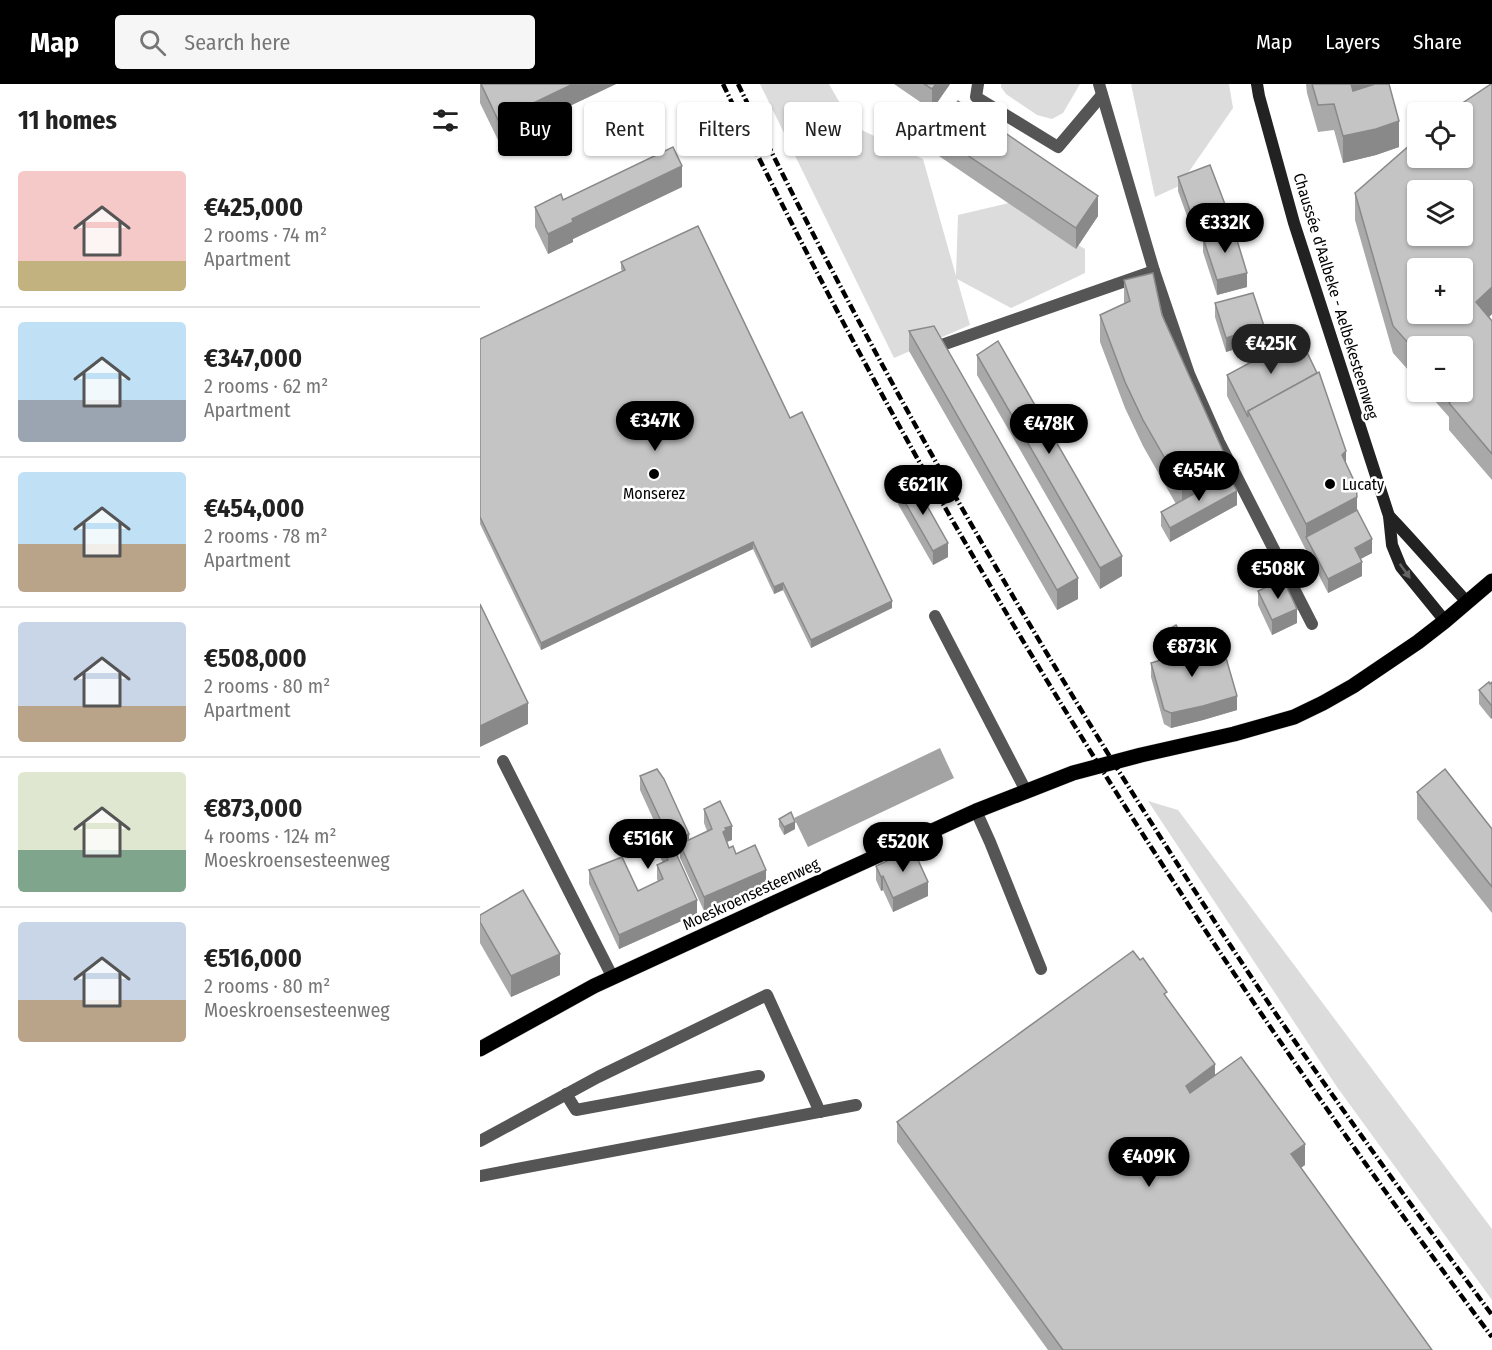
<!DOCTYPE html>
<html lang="en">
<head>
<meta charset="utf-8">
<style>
	body { margin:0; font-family:"Fira Sans Condensed",sans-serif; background:#f6f6f6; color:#222; height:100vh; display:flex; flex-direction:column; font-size:22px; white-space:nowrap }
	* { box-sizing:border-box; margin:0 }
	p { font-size:20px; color:#767676 }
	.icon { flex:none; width:33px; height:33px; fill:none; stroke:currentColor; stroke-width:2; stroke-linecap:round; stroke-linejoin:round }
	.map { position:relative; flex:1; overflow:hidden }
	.side { display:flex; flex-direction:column; background:#fff; width:480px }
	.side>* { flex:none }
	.hud { position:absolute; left:18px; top:18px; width:570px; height:54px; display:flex; gap:12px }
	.tools { position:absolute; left:927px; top:18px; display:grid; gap:12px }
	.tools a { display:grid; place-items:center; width:66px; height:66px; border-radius:6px; background:#fff; box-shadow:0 2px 4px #0004; font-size:30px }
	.price { position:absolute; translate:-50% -51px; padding:0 14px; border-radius:21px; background:#000; color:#fff; font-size:20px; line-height:39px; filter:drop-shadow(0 2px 3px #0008) }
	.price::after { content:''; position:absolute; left:50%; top:36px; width:18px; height:14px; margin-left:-9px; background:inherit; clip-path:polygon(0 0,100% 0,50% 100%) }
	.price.selected { background:#222; color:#fff }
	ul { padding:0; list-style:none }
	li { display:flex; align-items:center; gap:18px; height:150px; padding:0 18px }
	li+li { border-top:2px solid #e0e0e0 }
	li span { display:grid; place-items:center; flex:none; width:168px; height:120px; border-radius:6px; color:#555 }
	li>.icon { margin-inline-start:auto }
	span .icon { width:72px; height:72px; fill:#fffc; stroke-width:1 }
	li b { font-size:26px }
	h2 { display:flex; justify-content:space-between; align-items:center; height:72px; padding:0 18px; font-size:26px }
	.chip { padding:0 21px; border-radius:6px; background:#fff; box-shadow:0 2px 4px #0004; font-size:21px; line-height:54px }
	.chip.selected { background:#000; color:#fff }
	header { display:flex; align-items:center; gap:36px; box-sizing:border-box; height:84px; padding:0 30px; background:#000; color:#fff }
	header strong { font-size:28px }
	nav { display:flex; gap:33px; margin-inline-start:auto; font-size:21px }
	.search { width:420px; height:54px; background:#f6f6f6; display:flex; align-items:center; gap:15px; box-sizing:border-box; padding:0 21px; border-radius:6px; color:#767676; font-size:22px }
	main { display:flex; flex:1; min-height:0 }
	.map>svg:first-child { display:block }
	.green { fill:#dcdcdc }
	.water { fill:#a3a3a3 }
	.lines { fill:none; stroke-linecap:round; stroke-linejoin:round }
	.primary-casing { stroke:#dbdbdb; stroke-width:16 }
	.lane { stroke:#555; stroke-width:12 }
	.street { stroke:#555; stroke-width:12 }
	.secondary { stroke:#222; stroke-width:12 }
	.primary { stroke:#000; stroke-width:15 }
	.rail { stroke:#000; stroke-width:4.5; stroke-dasharray:9 3 1.5 3; stroke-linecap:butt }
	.wall { fill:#a9a9a9 }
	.shaded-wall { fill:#898989 }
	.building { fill:#c4c4c4; stroke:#898989; stroke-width:1.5; fill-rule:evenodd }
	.oneway { fill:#646464 }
	.poi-dot { fill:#000; stroke:#fff; stroke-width:2 }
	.labels { text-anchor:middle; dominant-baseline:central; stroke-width:5; stroke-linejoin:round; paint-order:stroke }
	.street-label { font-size:16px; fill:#000; stroke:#fff }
	.poi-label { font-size:16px; fill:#000; stroke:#fff; text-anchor:start }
</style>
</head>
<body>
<header>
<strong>Map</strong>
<div class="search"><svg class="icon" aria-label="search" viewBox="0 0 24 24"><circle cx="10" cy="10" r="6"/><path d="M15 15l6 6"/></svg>Search here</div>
<nav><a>Map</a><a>Layers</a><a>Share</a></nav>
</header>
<main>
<section class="side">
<h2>11 homes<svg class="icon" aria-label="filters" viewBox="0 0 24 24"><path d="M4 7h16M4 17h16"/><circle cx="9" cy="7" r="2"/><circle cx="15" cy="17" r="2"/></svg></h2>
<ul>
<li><span style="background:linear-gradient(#f6c9c9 75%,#c2b280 0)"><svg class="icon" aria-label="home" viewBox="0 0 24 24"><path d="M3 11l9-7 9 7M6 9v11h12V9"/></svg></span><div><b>€425,000</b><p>2 rooms · 74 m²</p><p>Apartment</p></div></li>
<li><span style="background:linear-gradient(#bfe0f5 65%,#9aa5b1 0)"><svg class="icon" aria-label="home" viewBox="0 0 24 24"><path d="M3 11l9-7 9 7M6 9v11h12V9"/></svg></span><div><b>€347,000</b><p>2 rooms · 62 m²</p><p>Apartment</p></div></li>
<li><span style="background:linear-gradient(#bfe0f5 60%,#b9a48a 0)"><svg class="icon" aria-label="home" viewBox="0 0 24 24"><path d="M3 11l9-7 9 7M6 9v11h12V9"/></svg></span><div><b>€454,000</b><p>2 rooms · 78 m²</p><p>Apartment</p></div></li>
<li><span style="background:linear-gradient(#c9d6e8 70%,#b9a48a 0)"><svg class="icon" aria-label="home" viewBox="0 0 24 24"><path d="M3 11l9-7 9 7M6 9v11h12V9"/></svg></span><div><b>€508,000</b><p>2 rooms · 80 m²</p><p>Apartment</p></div></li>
<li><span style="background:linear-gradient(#dfe7d0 65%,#7fa58c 0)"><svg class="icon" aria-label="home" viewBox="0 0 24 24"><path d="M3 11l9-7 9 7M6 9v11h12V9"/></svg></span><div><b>€873,000</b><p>4 rooms · 124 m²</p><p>Moeskroensesteenweg</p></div></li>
<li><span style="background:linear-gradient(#c9d6e8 65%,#b9a48a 0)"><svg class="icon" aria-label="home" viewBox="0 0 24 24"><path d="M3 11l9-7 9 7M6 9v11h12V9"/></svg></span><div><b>€516,000</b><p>2 rooms · 80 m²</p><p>Moeskroensesteenweg</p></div></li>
</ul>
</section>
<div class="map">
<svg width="1012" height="1266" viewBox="0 0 1012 1266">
	<rect width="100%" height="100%" fill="#fff"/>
	<!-- green -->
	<g class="green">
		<path d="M280,0H349L373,42L443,75L476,192L478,131L529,119L605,165V189L531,224L477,195L490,241L414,274Z"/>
		<path d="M521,0H600L583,29L572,35L557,31L526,10L521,3Z"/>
		<path d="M651,0H749L753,24L699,102L675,113Z"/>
		<path d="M668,717L698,726L1012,1145V1216L857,1003Z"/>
	</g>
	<!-- water -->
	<path class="water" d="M460,664L474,694L328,763L314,734Z"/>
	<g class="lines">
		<defs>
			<path id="primary" d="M0,965L114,902L331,802L496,727L593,689L661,671L754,650L814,633L843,619L873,602L938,558L965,537L1012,497"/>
		</defs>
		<!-- primary casing -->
		<use href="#primary" class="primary-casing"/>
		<!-- lane -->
		<g class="lane">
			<path d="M498,0L496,13L578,63L622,11"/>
			<path d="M23,677L133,894"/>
			<path d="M496,727L510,758L561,885"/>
			<path d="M86,1010L96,1026L279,992"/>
			<path d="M0,1057L118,993L287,911L340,1028"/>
			<path d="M0,1092L376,1021"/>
		</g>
		<!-- street -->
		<g class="street">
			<path d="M619,0L674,187L709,290L739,358L832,540"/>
			<path d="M464,271L459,262L674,187"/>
			<path d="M455,532L546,707"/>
		</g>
		<!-- secondary -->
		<g class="secondary">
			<path d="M777,0L779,12L814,139L909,432L912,461L921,483L965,537"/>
			<path d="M909,432C936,460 961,490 987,518"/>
		</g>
		<!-- primary -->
		<use href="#primary" class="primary"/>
		<!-- rail -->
		<g class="rail">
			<path d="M243,0C455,443 718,860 1012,1253"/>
			<path d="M258,0C415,323 596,632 796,930C866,1032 939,1132 1012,1231"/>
		</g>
	</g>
	<!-- wall -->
	<g class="wall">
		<path d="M0,0H136L18,56L0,19Z"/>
		<path d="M414,0H470L452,26Z"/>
		<path d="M826,0H909L919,63L896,71L863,79L854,46L838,48L827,9Z"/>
		<path d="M1012,0V230L1009,233L1012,237V396L969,346V333L947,308H982L938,262V297L913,269L875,136V109Z"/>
		<path d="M456,50L618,132L596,165L456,70Z"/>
		<path d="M698,93L746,137L712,146L698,107Z"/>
		<path d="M202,103L93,155V158L68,170L55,143V123L83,116Z"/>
		<path d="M723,154L767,203L737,211L723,168Z"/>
		<path d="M141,178L310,334L412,524L331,564L303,506L294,510L273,465L61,566L0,440V255L142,187L141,185Z"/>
		<path d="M644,196L682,231L748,391L757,421L690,458L681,442V428L696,420L663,362L645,324L620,258V231L644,220Z"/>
		<path d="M735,219L784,256L746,268L735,233Z"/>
		<path d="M429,247L598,515L577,526L429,267Z"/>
		<path d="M497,271L642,492L620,505L497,291Z"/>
		<path d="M747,291L866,380L877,426L892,469L880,475L882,492L848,509L747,312Z"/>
		<path d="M418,406L468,473L453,481L418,420Z"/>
		<path d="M778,507L817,539L792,551L778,521Z"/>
		<path d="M687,546L716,575L757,626L723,636L691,644L684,640L671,593V579L694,572L687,560Z"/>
		<path d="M1012,598L1011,635L999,620V606Z"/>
		<path d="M160,692L209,756L227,747L224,739V725L252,756L247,758L249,764L286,800L224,827L200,774V768L196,770L217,830L139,865L109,800V786L158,807L178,798L177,795V781L183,779L171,755V741L175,739L160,706Z"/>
		<path d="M937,708L1012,745V829L937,735Z"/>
		<path d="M299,735L315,745L304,751L299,742Z"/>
		<path d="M396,782L448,812L413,828L403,806L401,807L396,796Z"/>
		<path d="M0,831L80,891L31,913L0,859Z"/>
		<path d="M687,914L735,991L825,1081L820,1084L952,1266H568L417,1058V1038Z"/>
	</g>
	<!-- shaded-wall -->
	<g class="shaded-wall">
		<path d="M93,0H136L18,56V36Z"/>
		<path d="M456,0H470L452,26V5Z"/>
		<path d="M868,0H894L868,18Z"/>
		<path d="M919,37V63L896,71L863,79V52Z"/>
		<path d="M202,82V103L93,155V158L68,170V150L92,135Z"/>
		<path d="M618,112V132L596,165V144Z"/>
		<path d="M746,123V137L712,146V132Z"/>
		<path d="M767,189V203L737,211V196Z"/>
		<path d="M1012,203V230L996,245V218Z"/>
		<path d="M784,242V256L746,268V254Z"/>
		<path d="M866,367V394L862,371Z"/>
		<path d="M748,378V405L702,430V404Z"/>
		<path d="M757,407V421L690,458V444Z"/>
		<path d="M877,413V440L826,453V440Z"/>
		<path d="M892,455V469L875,478V464Z"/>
		<path d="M273,458V465L61,566V559Z"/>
		<path d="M468,459V473L453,481V467Z"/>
		<path d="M642,472V492L620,505V484Z"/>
		<path d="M882,478V492L848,509V495Z"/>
		<path d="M598,494V515L577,526V506Z"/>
		<path d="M303,499V506L294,510V503Z"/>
		<path d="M412,517V524L331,564V556Z"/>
		<path d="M817,525V539L792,551V536Z"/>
		<path d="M757,612V626L723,636L691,644V629Z"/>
		<path d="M48,619V640L0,663V642Z"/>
		<path d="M1012,620V634L1011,635V621Z"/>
		<path d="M315,738V745L304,751V743Z"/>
		<path d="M252,742V756L246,758L243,748L245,744Z"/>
		<path d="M209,750V764L200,760V768L191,772V758Z"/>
		<path d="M286,786V800L224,827V813Z"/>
		<path d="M403,792V806L401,807V793Z"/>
		<path d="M448,798V812L413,828V814Z"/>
		<path d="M217,816V830L139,865V851Z"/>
		<path d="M80,870V891L31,913V892Z"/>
		<path d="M735,980V1001L706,1023V1002Z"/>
		<path d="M825,1060V1081L811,1091V1070Z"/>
	</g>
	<!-- building -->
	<g class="building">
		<path d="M1,0H93L18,36Z"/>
		<path d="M444,0H456L452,5Z"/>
		<path d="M832,0H871L873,7L895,0H909L919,37L896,45L863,52L854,20L838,21Z"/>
		<path d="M1011,0H1012V203L996,218L1012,237V370L969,319L976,314L970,308H982V262H938V270L913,242L875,109L938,54V74H982V28H969ZM938,106H982V152H938ZM938,184H982V230H938Z"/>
		<path d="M478,17L618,112L596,144L456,50Z"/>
		<path d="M193,63L202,82L92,135L93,138L68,150L55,123L81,110L83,116Z"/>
		<path d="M730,81L746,123L712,132L698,93Z"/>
		<path d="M218,142L310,334L322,328L412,517L331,556L303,499L294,503L273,458L61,559L0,433V255L145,186L141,178Z"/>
		<path d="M753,143L767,189L737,196L723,154Z"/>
		<path d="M673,189L682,231L748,378L702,404L663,336L645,298L620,231L650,217L644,196Z"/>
		<path d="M773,209L784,242L746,254L735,219Z"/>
		<path d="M454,242L598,494L577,506L429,247Z"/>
		<path d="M518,257L642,472L620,484L497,271Z"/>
		<path d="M822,258L837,289L768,327V333L747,291L792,267Z"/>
		<path d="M839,288L866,367L862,371L876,401L877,413L826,440L768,327Z"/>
		<path d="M748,391L757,407L690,444L681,428Z"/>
		<path d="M433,397L468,459L453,467L418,406Z"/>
		<path d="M877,426L892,455L875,464L882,478L848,495L826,453Z"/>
		<path d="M803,495L817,525L792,536L778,507Z"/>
		<path d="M0,520L48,619L0,642Z"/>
		<path d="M696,541L716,575L744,567L757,612L723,622L691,629L684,626L671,579L701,570L687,546Z"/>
		<path d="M1009,598L1010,600L1012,598V620L1011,621L999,606Z"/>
		<path d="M177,685L184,695L209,750L191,758L217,816L139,851L109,786L142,773L158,807L183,795L177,781L188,776L171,741L181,737L160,692Z"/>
		<path d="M965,685L1012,745V803L937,708Z"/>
		<path d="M240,717L252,742L245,744L246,746L243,748L249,764L253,762L256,770L275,761L286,786L224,813L200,760L232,745L224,725Z"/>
		<path d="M311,728L315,738L304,743L299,735Z"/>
		<path d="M433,765L448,798L413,814L403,792L401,793L396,782Z"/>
		<path d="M43,806L80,870L31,892L0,838V831Z"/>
		<path d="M653,867L660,876L663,874L687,908L684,910L735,980L706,1002L710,1009L761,973L825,1060L811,1070L952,1266H583L417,1038Z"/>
	</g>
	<!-- one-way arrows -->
	<defs><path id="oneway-solid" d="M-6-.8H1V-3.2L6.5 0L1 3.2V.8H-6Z" transform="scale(1.5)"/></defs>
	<use class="oneway" href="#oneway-solid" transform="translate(925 487) rotate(54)"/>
	<!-- markers -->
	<g class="poi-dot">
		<circle cx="174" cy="390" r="6"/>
		<circle cx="850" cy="400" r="6"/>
	</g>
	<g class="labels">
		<!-- street labels -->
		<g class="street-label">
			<text transform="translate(856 212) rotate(73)">Chaussée d'Aalbeke - Aelbekesteenweg</text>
			<text transform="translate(271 810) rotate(-25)">Moeskroensesteenweg</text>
		</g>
		<!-- poi labels -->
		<g class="poi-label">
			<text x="862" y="400">Lucaty</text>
			<text x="174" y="409" text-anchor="middle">Monserez</text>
		</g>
	</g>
</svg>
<div class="tools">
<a><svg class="icon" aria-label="locate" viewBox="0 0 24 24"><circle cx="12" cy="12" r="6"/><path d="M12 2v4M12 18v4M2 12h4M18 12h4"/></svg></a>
<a><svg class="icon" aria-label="layers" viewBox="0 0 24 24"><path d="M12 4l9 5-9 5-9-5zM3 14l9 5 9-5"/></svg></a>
<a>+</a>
<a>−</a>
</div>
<b class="price" style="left:745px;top:170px">€332K</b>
<b class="price selected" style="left:791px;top:291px">€425K</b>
<b class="price" style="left:175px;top:368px">€347K</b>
<b class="price" style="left:569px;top:371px">€478K</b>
<b class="price" style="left:719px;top:418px">€454K</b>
<b class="price" style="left:443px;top:432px">€621K</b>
<b class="price" style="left:798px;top:516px">€508K</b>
<b class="price" style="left:712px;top:594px">€873K</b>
<b class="price" style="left:168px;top:786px">€516K</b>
<b class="price" style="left:423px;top:789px">€520K</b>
<b class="price" style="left:669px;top:1104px">€409K</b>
<div class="hud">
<a class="chip selected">Buy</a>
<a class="chip">Rent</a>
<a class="chip">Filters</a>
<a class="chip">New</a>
<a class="chip">Apartment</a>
</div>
</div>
</main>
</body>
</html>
